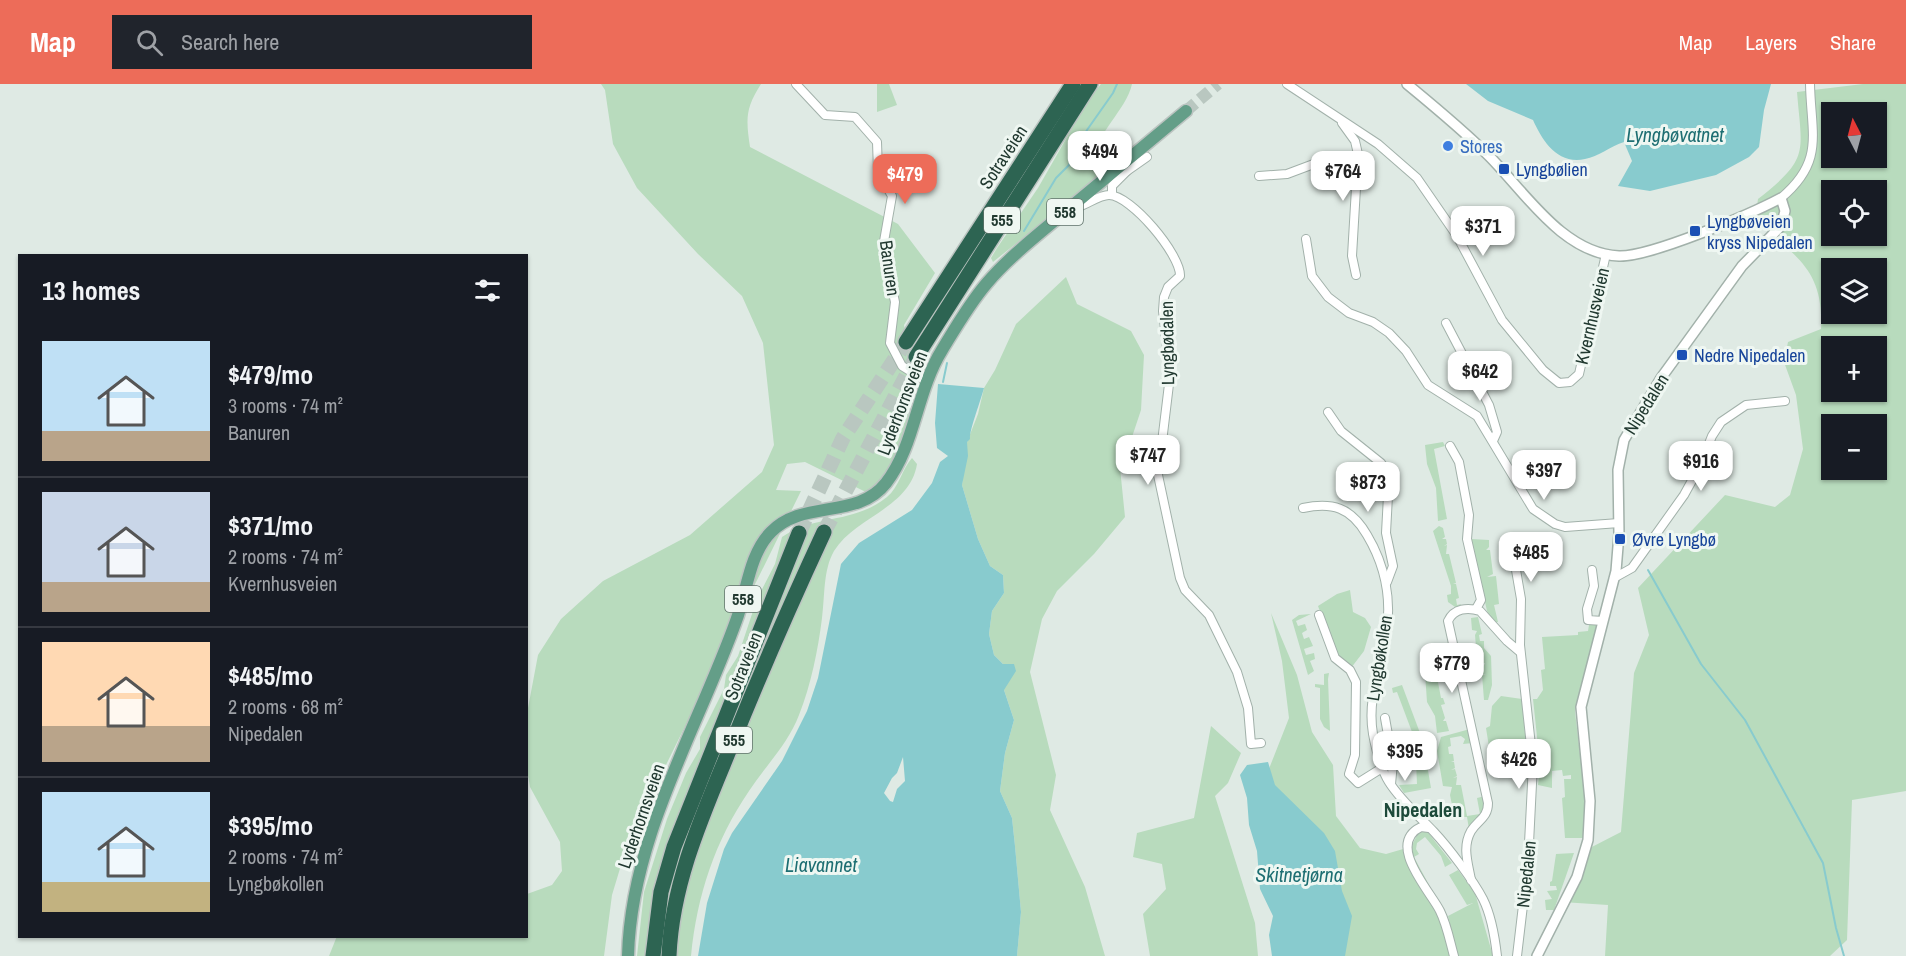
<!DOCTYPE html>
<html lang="en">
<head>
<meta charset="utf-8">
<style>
	body { margin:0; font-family:"Archivo Narrow",sans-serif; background:#20242c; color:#f1f3f6; height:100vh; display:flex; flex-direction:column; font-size:22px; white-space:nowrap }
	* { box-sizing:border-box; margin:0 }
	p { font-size:20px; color:#9ea1a6 }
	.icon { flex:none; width:33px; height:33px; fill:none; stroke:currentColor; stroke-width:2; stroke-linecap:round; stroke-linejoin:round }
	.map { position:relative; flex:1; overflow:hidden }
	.side { position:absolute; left:18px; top:170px; width:510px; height:684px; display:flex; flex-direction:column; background:#171b24; border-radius:0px; box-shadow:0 2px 4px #0004 }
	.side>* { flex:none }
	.needle { width:39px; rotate:354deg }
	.tools { position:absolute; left:1821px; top:18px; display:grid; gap:12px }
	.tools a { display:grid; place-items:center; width:66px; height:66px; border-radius:0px; background:#171b24; box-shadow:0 2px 4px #0004; font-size:30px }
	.price { position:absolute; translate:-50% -51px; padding:0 14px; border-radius:12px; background:#fff; color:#222; font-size:20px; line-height:39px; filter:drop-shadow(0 2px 3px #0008) }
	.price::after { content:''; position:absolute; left:50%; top:36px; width:18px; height:14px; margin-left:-9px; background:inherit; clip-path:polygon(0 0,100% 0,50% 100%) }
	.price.active { background:#ed6c59; color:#fff }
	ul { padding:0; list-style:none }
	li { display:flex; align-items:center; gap:18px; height:150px; padding:0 24px }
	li+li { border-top:2px solid #363941 }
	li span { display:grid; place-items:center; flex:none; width:168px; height:120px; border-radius:0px; color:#555 }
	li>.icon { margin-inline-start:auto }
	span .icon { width:72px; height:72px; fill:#fffc; stroke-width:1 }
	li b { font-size:26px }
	h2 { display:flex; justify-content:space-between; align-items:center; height:72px; padding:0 24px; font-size:26px }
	header { display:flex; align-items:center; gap:36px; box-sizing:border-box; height:84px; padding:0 30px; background:#ed6c59; color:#fff }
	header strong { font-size:28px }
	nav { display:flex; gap:33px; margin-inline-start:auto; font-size:21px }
	.search { width:420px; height:54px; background:#20242c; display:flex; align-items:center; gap:15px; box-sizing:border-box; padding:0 21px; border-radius:0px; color:#9ea1a6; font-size:22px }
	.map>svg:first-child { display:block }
	.green { fill:#b8dbbd; fill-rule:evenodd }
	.water { fill:#88cbce; fill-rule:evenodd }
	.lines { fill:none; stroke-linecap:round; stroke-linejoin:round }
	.stream { stroke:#88cbce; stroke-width:2 }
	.primary-tunnel { stroke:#b9c7c0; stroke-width:12; stroke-dasharray:12 6; stroke-linecap:butt }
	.motorway-tunnel { stroke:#b9c7c0; stroke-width:15; stroke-dasharray:15 8; stroke-linecap:butt }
	.minor-casing { stroke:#a2b1aa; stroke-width:10 }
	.tertiary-casing { stroke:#a2b1aa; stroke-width:12 }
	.primary-casing { stroke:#bcc4c1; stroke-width:15 }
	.motorway-casing { stroke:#bcc4c1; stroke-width:18 }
	.minor { stroke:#fff; stroke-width:8 }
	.tertiary { stroke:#fff; stroke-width:9 }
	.primary { stroke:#649e88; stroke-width:12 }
	.motorway { stroke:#2d6452; stroke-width:15 }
	.shop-dot { fill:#3f7fe0; stroke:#eff7f2; stroke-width:2 }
	.transit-dot { fill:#1a4fb4; stroke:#eff7f2; stroke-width:2 }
	.labels { text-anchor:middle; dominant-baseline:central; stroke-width:6; stroke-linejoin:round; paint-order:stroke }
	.shield { fill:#eff7f2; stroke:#5f726a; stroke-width:1.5 }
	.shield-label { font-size:16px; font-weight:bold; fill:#213930 }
	.shop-label { font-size:18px; fill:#366cbe; stroke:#eff7f2; text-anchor:start }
	.street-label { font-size:18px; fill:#213930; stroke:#eff7f2 }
	.transit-label { font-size:18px; fill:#164399; stroke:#eff7f2; text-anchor:start }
	.water-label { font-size:20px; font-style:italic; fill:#1d6e72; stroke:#eff7f2 }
	.neighbourhood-label { font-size:20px; font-weight:bold; fill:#1d4a3a; stroke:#eff7f2 }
</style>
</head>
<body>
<header>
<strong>Map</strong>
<div class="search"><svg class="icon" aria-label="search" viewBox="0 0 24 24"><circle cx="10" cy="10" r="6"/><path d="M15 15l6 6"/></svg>Search here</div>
<nav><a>Map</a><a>Layers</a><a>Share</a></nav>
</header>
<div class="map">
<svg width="1906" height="872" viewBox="0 0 1906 872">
	<rect width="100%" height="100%" fill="#dfeae4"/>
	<!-- green -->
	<g class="green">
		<path d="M601,0H761C745,25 746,35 750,63L898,140L935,189L904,241L915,297L901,367L880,415L805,378L787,380L776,406L801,407L628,758L612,811L604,872H329L337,852H526L527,810L552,801L562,787L560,758L530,703L527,685L528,624L538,571L561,535L603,497L690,451L762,388L774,361L763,259L742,212L698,170L637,104L613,60L605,6Z"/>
		<path d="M877,0H889L897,21L877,28Z"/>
		<path d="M1101,0H1132C1125,32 1082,57 1100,92L993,178L991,174L997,164L1038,104L1087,18Z"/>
		<path d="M1863,0H1906V707L1852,716L1847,856L1830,872H1605L1608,821L1562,818L1586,766L1621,748L1634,589L1649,551L1638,504L1725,411L1775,423L1790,411L1803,365L1796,311L1784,278L1788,258L1821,245C1824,185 1795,172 1755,136L1758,115C1810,74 1802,69 1797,8ZM1832,28H1876V74H1832ZM1832,106H1876V152H1832ZM1832,184H1876V230H1832ZM1832,262H1876V308H1832ZM1832,340H1876V386H1832Z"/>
		<path d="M1066,193L1077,220L1131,247L1144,271L1141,326L1132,353L1119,374L1125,433L1094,470L1057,507L1042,535L1030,588L1056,691L1050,726L1085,803L1105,872H1017L1021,828L1015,762L1012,734L1000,707L1005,669L1014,636L1004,606L1003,580L994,571L989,550L992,527L1004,509L1003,491L990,482L978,455L962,401L967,358L978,330L984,304L995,286L1016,240Z"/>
		<path d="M1443,358L1445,362L1434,365L1447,435L1438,437L1436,404L1427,380L1425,361Z"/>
		<path d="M912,374L917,380C910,424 855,433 834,467C823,486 825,512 822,534C818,566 811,601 799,631C788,660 766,681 749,707C715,757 697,811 691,872H677L681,829L693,780L762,571L756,582L663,872H659L662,828L680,760L777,485L665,766L652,812L646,872H637L644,808L667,735L686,689L700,665V653L724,605L726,591L738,572L757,515L775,480L782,453C816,430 854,440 887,413C899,403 902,385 912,374Z"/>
		<path d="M1439,442L1443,444L1445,453L1442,455H1446L1447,460L1444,462L1447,461L1446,470H1449L1456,499L1453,500H1456L1459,514L1456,515L1457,521L1461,520L1458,525L1448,518L1447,511L1451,510V502L1433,447Z"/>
		<path d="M1471,455L1489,456V463L1486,466H1490L1493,490L1487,493L1496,492L1499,520L1494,521L1498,538H1494L1487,527Z"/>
		<path d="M1350,506L1353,528L1365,534L1371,543L1364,567L1351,584L1336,571L1318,522L1337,510Z"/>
		<path d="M1271,529L1297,591L1312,648L1333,681L1336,732L1360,764L1386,770L1410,763L1411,766C1414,757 1416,748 1426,746L1452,779L1445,783L1441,772L1425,753L1417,759L1416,765L1419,770L1414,773L1450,840L1448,832L1473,819L1467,821L1449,791L1458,786L1475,809L1493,872H1458L1450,843V872H1343L1263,700L1289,634L1282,577Z"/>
		<path d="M1311,530L1296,537L1298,542L1305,540L1307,546L1302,549L1304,555L1309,553L1313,562L1304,565L1306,571L1314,569L1315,575L1310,577L1314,587L1308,591L1292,536L1299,531Z"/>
		<path d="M1478,533L1482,550L1479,551L1480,557H1484V564L1491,572L1492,601L1488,616H1484L1482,591L1486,590H1482L1481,582L1483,583L1485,579L1481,580L1480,575H1477L1475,551L1477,547L1472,546L1471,534Z"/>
		<path d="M1595,539L1598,543L1575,628L1587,729L1585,754H1565L1562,714L1565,713L1564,695H1571V691L1563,692L1562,686L1552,687V704L1538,701L1540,681L1533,615H1537L1543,606L1541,586L1545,585L1542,553L1578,551V548L1588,547L1589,541Z"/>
		<path d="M1432,567L1441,614H1443L1445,620L1441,621L1445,634L1443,637H1446L1449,647L1437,649L1435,632L1427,618L1424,575L1425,568Z"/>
		<path d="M1329,589L1328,595L1330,647L1324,643L1320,635V604L1315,603V600L1324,601V590Z"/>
		<path d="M1402,601L1423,657L1431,704L1404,709L1399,701L1417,700L1415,656L1397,608L1393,609L1392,604Z"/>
		<path d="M1501,612L1522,615L1528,685L1493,688L1486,644L1490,642L1492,622Z"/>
		<path d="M1211,642L1241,669L1228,699L1215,712L1255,839L1258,872H1150L1143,830L1166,805L1162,780L1133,773L1137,749L1194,734Z"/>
		<path d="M1470,645L1473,659L1463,660L1465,655L1461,652L1450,654L1451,662L1448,663L1449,670H1453L1454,677L1451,678H1454L1455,684L1451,686L1455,685L1457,692L1453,694L1457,693L1456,701H1461L1467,732L1480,730L1477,714L1485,712L1484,730L1469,745L1467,733H1462L1461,725L1453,726L1450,711L1452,703L1443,702L1437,667L1441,653Z"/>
		<path d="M1574,769L1554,826H1546L1545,816L1552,815L1547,807L1557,806L1556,802H1550V798L1552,797L1556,770Z"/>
	</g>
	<!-- water -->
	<g class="water">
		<path d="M1466,0H1771L1764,26L1759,63L1749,73L1716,91L1650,107L1618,102L1632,77L1624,58C1611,62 1598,73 1585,75C1557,81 1542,56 1533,36L1488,17Z"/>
		<path d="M938,300L984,304C981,316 969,347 970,355L967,358L968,372L962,401L978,455L990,482L1003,491L1004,509L992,527L989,550L994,571L1003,580H1014L1016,587L1004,606L1014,636L1005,669L1000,707L1012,734L1015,762L1021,828L1017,872H698L707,819L724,765L732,749L782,677L807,627L818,594L841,480L859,459L912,426L932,399L940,378L948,372L937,364L935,339ZM903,673L905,697L897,705L893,718L890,717L884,709L892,694L897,689Z"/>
		<path d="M1268,678L1275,701L1324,749L1335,767L1342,807L1352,832L1345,872H1272L1269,851L1273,832L1260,805L1257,767L1249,741L1247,714L1240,691L1247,681Z"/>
	</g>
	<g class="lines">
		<!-- stream -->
		<g class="stream">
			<path d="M1024,147L1056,94L1069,81L1087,46L1113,9L1117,0"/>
			<path d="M943,298L947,279"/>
			<path d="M1648,486L1701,580L1745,636L1823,779L1836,844L1844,872"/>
		</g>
		<!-- primary-tunnel -->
		<path class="primary-tunnel" d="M1186,27L1218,0"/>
		<!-- motorway-tunnel -->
		<g class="motorway-tunnel">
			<path d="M824,448L916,273"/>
			<path d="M799,449L843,354L906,258"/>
		</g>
		<defs>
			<g id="minor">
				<path d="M796,0L825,31L855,33L877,58L878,87L892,112L883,163L895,218L890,259L902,282L926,297"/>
				<path d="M1287,0L1378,60L1417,94L1457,152L1502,236L1543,286L1559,299L1570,298L1579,290L1606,170"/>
				<path d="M1342,39L1355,57L1358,70L1352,172L1356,191"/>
				<path d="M1127,87L1147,73"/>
				<path d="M1259,92L1287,90L1319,78L1342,80L1358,74"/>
				<path d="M1112,111V102L1127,87L1122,80"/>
				<path d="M1781,114C1825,77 1811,50 1810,0"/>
				<path d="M1075,120L1078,123C1088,120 1099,111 1109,111C1131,111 1181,171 1180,192L1168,203L1164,213L1163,227L1170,292L1158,391L1180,494L1185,506L1209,531L1237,588L1248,624L1251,660L1261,659"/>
				<path d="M1306,155L1312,192L1328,213L1349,229L1373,238L1389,249L1406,267L1428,301L1477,332L1533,425L1555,440L1565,443L1619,439"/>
				<path d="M1446,239L1489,321L1497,348L1493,357"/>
				<path d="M1328,328L1341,347L1381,379L1389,393L1386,449L1393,482L1387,498"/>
				<path d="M1450,362L1459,378L1469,431L1467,455L1481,516L1476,525"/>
				<path d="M1303,424C1332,418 1351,423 1367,451C1385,481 1392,516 1386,551C1380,585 1367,616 1373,650C1376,666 1380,684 1389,698C1401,717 1419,732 1434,748C1449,764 1473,796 1483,815C1491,831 1495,854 1497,872"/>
				<path d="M1511,457L1521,515L1520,561L1533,680L1528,779L1517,872"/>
				<path d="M1592,486L1594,502L1587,525L1588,536L1603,537"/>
				<path d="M1614,494L1632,484L1684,411L1700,382L1712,352L1721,338L1746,321L1785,317"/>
				<path d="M1319,531L1335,574L1350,586L1356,598L1355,671L1349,690L1358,699L1382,684"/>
				<path d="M1385,634L1393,679L1391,700"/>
				<path d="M1429,744L1421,743C1385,760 1431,808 1440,827C1447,841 1450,858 1454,872"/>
				<path d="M1471,796C1468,779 1462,763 1471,747C1478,736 1488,734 1488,719L1448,537C1454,524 1468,523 1480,527L1507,557L1520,568"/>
			</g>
			<path id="tertiary" d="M1407,0C1435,23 1463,46 1489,72C1524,107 1563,170 1619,172C1650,173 1751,130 1781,114L1785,127L1781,142L1742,182L1661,294L1624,356L1618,386L1619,450L1616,487L1581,623L1590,717L1588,756L1577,793L1537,872"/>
			<path id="primary" d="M628,872C631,753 697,646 736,537C747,508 749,470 771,448C803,415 857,436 886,399C915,362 916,308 942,266C956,243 969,220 987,199C1010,172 1039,150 1066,127C1106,94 1146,60 1186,27"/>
			<g id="motorway">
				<path d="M906,258L1073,0"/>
				<path d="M916,273L1090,0"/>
				<path d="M653,872L661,808L674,763L799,449"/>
				<path d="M669,872C672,798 703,730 731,662C760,590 791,519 824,448"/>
			</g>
		</defs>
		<!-- minor casing -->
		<use href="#minor" class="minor-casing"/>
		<!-- tertiary casing -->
		<use href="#tertiary" class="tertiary-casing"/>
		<!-- primary casing -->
		<use href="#primary" class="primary-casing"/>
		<!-- motorway casing -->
		<use href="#motorway" class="motorway-casing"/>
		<!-- minor -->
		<use href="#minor" class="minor"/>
		<!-- tertiary -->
		<use href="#tertiary" class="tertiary"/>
		<!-- primary -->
		<use href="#primary" class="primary"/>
		<!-- motorway -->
		<use href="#motorway" class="motorway"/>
	</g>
	<!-- markers -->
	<circle class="shop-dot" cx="1448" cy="62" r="6"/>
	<g class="transit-dot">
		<rect x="1498" y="79" width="12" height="12" rx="3"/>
		<rect x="1689" y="141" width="12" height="12" rx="3"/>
		<rect x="1676" y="265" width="12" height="12" rx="3"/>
		<rect x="1614" y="449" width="12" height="12" rx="3"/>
	</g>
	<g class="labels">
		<!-- shield labels -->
		<g class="shield">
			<rect x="1047" y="115" width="36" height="26" rx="4.5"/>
			<rect x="984" y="123" width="36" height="26" rx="4.5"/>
			<rect x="725" y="502" width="36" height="26" rx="4.5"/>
			<rect x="716" y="643" width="36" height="26" rx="4.5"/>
		</g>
		<g class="shield-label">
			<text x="1065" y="128">558</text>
			<text x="1002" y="136">555</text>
			<text x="743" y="515">558</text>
			<text x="734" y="656">555</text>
		</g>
		<!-- shop labels -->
		<g class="shop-label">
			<text x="1460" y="62">Stores</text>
		</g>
		<!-- street labels -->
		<g class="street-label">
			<text transform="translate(1003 73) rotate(-57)">Sotraveien</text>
			<text transform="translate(890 184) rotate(82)">Banuren</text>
			<text transform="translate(1592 232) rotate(-77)">Kvernhusveien</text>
			<text transform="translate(1167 259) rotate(-91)">Lyngbødalen</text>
			<text transform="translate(902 319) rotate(-69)">Lyderhornsveien</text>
			<text transform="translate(1646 320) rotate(-58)">Nipedalen</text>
			<text transform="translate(1379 574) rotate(-81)">Lyngbøkollen</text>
			<text transform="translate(743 582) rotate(-68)">Sotraveien</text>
			<text transform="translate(641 732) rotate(-71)">Lyderhornsveien</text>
			<text transform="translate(1526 790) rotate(-84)">Nipedalen</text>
		</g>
		<!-- transit labels -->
		<g class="transit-label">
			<text x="1516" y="85">Lyngbølien</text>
			<text x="1707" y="137">Lyngbøveien<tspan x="1707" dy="21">kryss Nipedalen</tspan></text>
			<text x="1694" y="271">Nedre Nipedalen</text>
			<text x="1632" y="455">Øvre Lyngbø</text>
		</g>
		<!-- water labels -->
		<g class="water-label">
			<text x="1675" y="50">Lyngbøvatnet</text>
			<text x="821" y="780">Liavannet</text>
			<text x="1299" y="790">Skitnetjørna</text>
		</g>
		<!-- neighbourhood labels -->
		<g class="neighbourhood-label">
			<text x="1423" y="725">Nipedalen</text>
		</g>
	</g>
</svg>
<div class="tools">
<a><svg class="needle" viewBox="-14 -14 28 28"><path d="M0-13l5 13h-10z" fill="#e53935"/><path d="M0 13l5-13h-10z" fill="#9ea1a6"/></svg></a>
<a><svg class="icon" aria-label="locate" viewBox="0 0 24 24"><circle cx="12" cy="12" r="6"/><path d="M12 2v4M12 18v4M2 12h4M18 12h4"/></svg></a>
<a><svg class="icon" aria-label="layers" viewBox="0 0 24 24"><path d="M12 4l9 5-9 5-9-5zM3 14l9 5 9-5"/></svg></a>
<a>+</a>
<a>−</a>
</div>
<b class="price" style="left:1100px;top:98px">$494</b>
<b class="price" style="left:1343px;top:118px">$764</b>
<b class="price active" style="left:905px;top:121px">$479</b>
<b class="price" style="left:1483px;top:173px">$371</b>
<b class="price" style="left:1480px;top:318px">$642</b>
<b class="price" style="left:1148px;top:402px">$747</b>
<b class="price" style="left:1701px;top:408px">$916</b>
<b class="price" style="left:1544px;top:417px">$397</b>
<b class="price" style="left:1368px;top:429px">$873</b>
<b class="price" style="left:1531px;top:499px">$485</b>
<b class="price" style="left:1452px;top:610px">$779</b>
<b class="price" style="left:1405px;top:698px">$395</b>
<b class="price" style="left:1519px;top:706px">$426</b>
<section class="side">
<h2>13 homes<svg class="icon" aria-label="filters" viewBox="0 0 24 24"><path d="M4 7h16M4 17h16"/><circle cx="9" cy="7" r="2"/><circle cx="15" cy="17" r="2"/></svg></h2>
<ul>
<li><span style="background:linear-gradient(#bfe0f5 75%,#b9a48a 0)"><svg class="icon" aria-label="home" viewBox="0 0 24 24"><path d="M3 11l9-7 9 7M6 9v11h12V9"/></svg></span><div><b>$479/mo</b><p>3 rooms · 74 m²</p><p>Banuren</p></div></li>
<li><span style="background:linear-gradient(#c9d6e8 75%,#b9a48a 0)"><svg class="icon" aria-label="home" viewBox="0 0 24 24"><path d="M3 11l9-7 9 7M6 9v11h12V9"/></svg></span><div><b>$371/mo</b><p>2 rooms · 74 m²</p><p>Kvernhusveien</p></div></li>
<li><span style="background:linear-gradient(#ffd9b3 70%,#b9a48a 0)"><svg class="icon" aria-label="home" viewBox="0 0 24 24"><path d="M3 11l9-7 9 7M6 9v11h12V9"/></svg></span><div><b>$485/mo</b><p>2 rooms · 68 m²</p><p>Nipedalen</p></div></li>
<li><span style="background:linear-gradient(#bfe0f5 75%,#c2b280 0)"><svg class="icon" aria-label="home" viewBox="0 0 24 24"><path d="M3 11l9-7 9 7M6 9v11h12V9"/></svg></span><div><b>$395/mo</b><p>2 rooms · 74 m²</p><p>Lyngbøkollen</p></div></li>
</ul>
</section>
</div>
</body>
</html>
